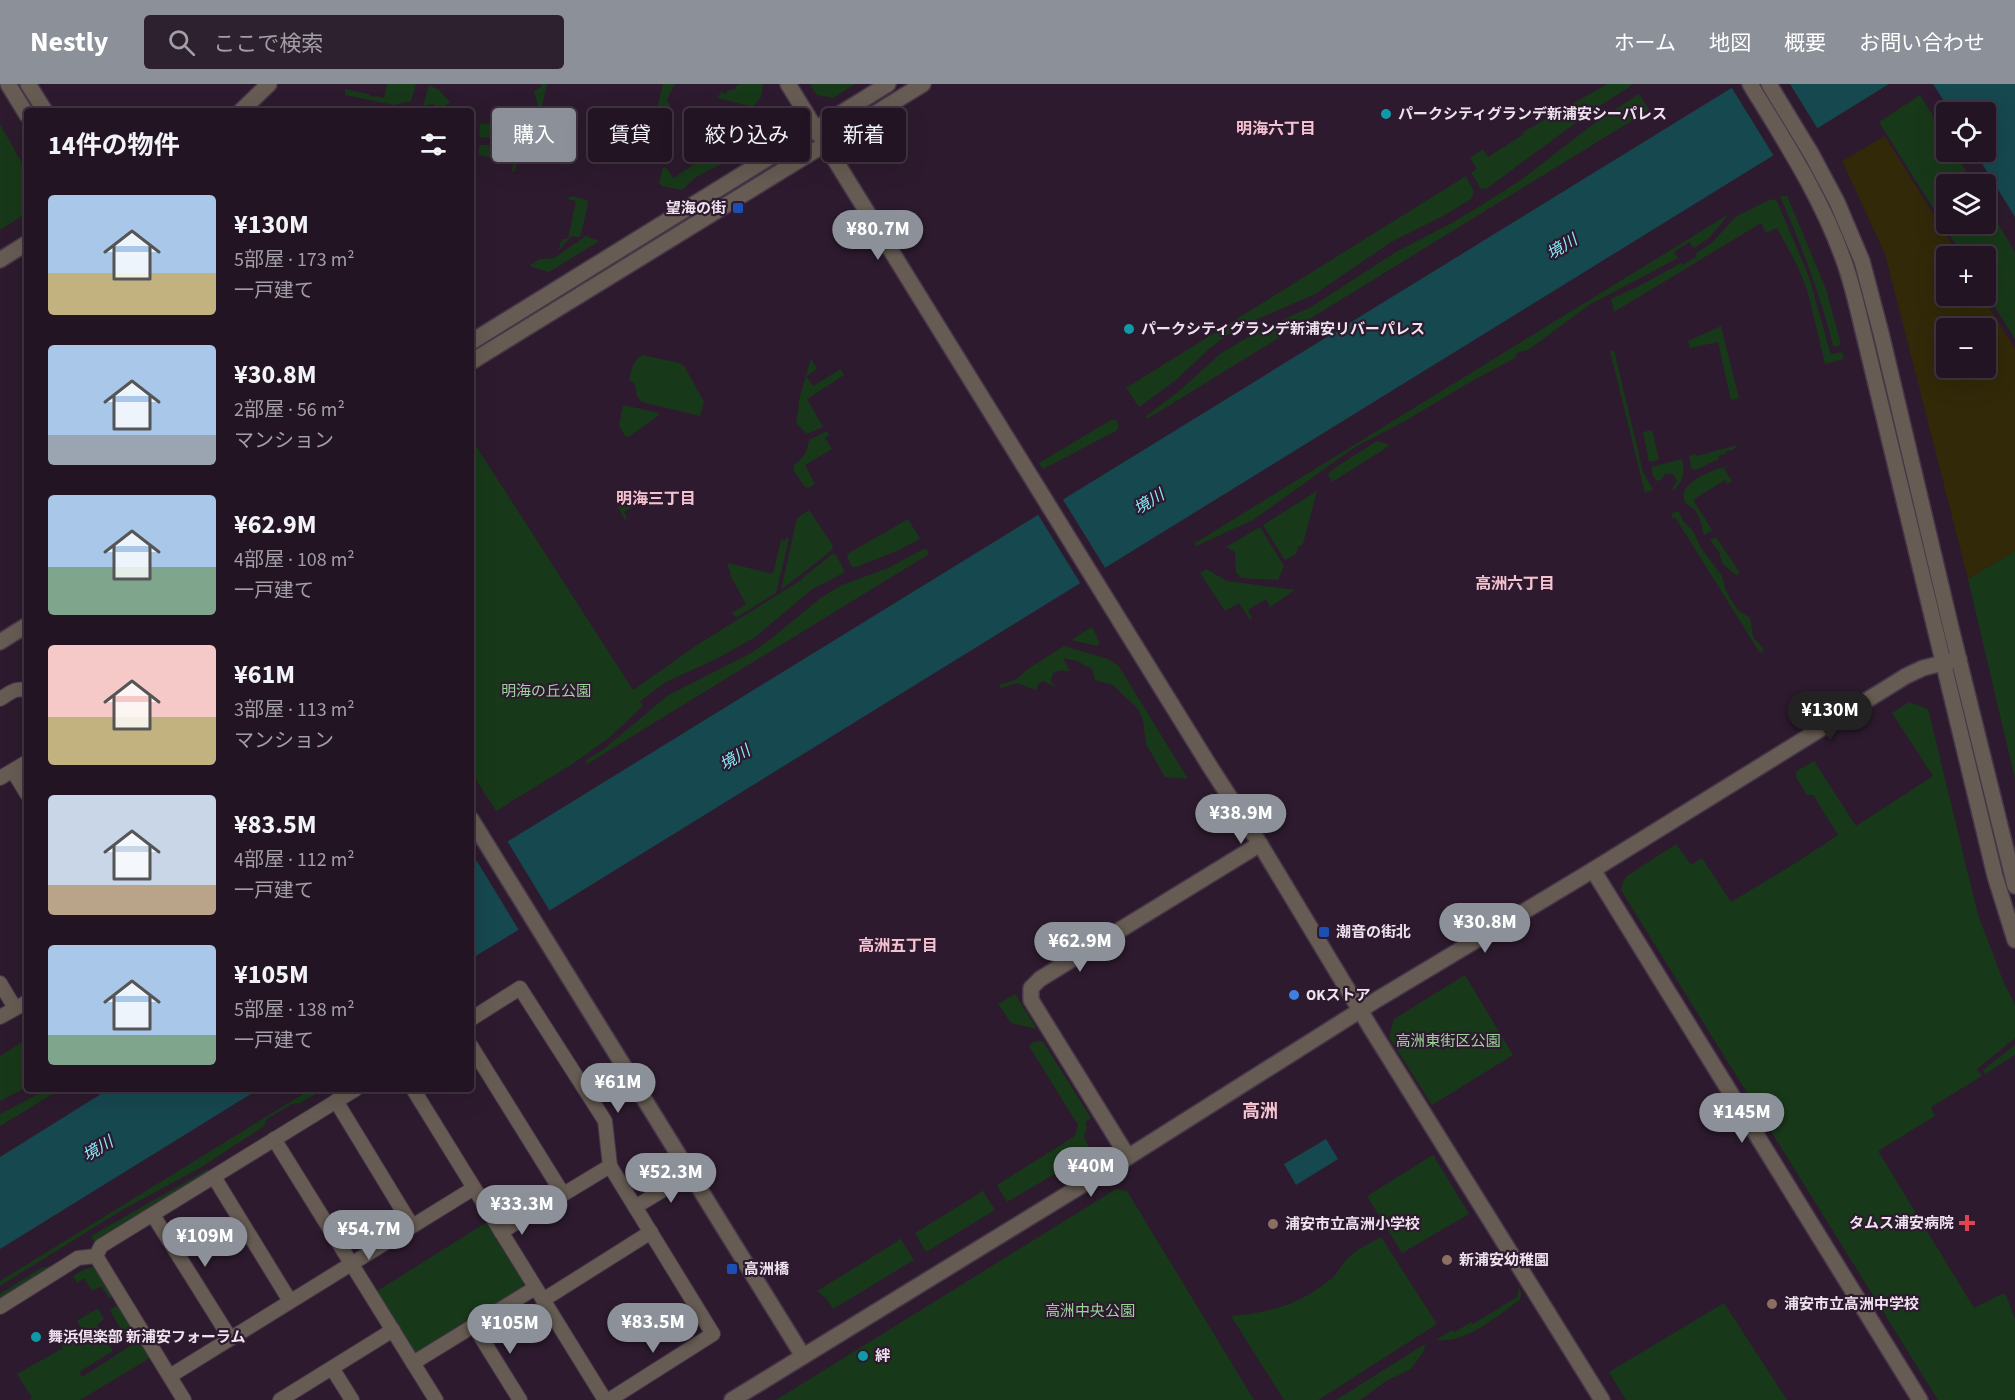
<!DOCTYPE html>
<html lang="ja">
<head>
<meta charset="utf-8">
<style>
	body { margin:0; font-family:"Source Sans 3","Noto Sans JP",sans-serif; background:#2e212f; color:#f1f3f6; height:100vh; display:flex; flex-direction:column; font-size:22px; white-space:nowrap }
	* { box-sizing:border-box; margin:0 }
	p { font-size:20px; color:#a29ea5 }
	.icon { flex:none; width:33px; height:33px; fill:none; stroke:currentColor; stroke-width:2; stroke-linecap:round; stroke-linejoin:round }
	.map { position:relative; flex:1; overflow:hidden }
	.sheet { position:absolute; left:24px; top:24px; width:450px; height:984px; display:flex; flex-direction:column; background:#221422; border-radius:6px; box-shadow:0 6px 24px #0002,0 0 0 2px #3f3340 }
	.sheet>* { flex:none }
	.guide { position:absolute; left:492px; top:24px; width:570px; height:54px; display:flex; gap:12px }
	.controls { position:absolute; left:1936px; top:18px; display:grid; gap:12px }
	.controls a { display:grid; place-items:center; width:60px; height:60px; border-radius:6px; background:#221422; box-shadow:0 6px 24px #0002,0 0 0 2px #3f3340; font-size:30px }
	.price { position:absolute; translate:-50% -51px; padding:0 14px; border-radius:21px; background:#8c9099; color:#fff; font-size:20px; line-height:39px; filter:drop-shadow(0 2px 3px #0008) }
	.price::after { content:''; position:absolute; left:50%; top:36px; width:18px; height:14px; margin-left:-9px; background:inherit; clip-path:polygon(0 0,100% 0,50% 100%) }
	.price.on { background:#222; color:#fff }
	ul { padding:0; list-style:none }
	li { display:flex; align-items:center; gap:18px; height:150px; padding:0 24px }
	li span { display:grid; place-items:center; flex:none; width:168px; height:120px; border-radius:6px; color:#555 }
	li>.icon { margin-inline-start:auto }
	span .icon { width:72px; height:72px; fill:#fffc; stroke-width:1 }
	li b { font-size:26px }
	h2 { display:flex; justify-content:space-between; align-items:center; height:72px; padding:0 24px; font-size:26px }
	.tag { padding:0 21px; border-radius:6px; background:#221422; box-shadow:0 6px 24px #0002,0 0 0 2px #3f3340; font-size:21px; line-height:54px }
	.tag.on { background:#8c9099; color:#fff }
	header { display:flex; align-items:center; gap:36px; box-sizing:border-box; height:84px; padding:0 30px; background:#8c9099; color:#fff }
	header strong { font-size:28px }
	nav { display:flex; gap:33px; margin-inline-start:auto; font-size:21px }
	.search { width:420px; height:54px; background:#2e212f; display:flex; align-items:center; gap:15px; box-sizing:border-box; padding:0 21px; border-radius:6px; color:#a29ea5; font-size:22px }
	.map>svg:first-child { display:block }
	.green { fill:#183919 }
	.sand { fill:#312908; fill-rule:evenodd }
	.water { fill:#16484f }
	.pier { fill:#2d1a2e }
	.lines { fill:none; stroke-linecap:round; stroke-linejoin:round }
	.minor-casing { stroke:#483649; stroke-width:16 }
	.tertiary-casing { stroke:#483649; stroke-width:18 }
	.minor { stroke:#665c53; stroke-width:14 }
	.tertiary { stroke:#665c53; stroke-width:15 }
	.culture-dot { fill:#0f9aa8; stroke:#2d1a2e; stroke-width:2 }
	.transit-dot { fill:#1a4fb4; stroke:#2d1a2e; stroke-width:2 }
	.shop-dot { fill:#3f7fe0; stroke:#2d1a2e; stroke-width:2 }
	.health-dot { fill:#e0444e; stroke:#2d1a2e; stroke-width:2 }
	.education-dot { fill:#8d6e63; stroke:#2d1a2e; stroke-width:2 }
	.labels { text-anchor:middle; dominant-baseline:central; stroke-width:4.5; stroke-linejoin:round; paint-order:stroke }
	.poi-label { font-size:15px; font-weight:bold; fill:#efe2ef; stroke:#2d1a2e; text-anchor:start }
	.park-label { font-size:15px; fill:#9cd49c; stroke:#2d1a2e }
	.neighbourhood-label { font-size:16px; font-weight:bold; fill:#f5c2d0; stroke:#2d1a2e }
	.water-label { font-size:16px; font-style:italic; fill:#89effd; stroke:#2d1a2e }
	.quarter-label { font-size:18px; font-weight:bold; fill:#f5c2d0; stroke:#2d1a2e }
</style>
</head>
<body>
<header>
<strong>Nestly</strong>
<div class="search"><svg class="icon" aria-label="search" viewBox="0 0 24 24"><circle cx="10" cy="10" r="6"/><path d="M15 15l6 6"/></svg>ここで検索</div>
<nav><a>ホーム</a><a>地図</a><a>概要</a><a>お問い合わせ</a></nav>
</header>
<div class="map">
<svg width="2015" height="1316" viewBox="0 0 2015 1316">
	<rect width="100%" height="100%" fill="#2d1a2e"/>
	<!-- green -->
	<g class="green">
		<path d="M387,0H416L411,17L394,21L345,11V5L368,10L372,13L376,12L384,14Z"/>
		<path d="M541,0H547L533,61L545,64L543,72L541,74L527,68L534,40L536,23L538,22L534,7L542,2Z"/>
		<path d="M663,0H675L667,15L670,22L669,27L657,25Z"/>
		<path d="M740,0H763L761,13L753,23L717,14L722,7L724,10L731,5L735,6L736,2Z"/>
		<path d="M810,0H855L833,14L817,11Z"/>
		<path d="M1607,0H1634L1593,26L1486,105L1479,104L1478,99L1471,89L1477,85L1470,74L1483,65L1488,73L1524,50L1523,48Z"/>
		<path d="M429,1L439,6L450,18L438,27H434L435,22L432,20L423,22Z"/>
		<path d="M1639,10L1649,26L1147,335L1145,333L1178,308L1220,270L1253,250L1311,223L1396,168L1450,140L1477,124L1518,98L1596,38Z"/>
		<path d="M1920,11L1947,55V68H1954L1974,100H1947V140H1986V120L2015,168V255L1986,209V172H1963L1879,38Z"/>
		<path d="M716,23L750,30L754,46L750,51L748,63L725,77L718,66L731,58L725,48L726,45L722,44L717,36L714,38L712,35L707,39L703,32Z"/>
		<path d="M533,24L532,36L525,66L517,64L505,55L479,53L480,40L492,39L493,46L520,45V28Z"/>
		<path d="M0,40L27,88V129L0,146Z"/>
		<path d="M481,61C497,61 508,61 517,76L515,87L512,88L513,79L479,71V63Z"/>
		<path d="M548,65L574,71L570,81L547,76Z"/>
		<path d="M714,68L721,80L696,93L682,106L662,102L659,99L663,83L667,84L673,94Z"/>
		<path d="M1466,92L1474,108L1471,115L1443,132L1391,158L1315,210L1242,242L1226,252L1209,265L1176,296L1139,323L1126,304Z"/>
		<path d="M746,101L471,272V263L716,114Z"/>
		<path d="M571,112L587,116L588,120L581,150L580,153L572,152L558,167L562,155H568L576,117L567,115Z"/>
		<path d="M1780,112H1787L1826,205L1841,261L1835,263L1833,261C1819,207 1802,163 1780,112Z"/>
		<path d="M1771,115L1777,117L1809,193L1830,268L1832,270L1842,268L1844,275L1825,280L1808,209L1798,183L1777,144L1766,149L1761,139L1614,228L1611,215L1639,202L1681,179L1683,181L1697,172L1696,169L1712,159L1735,133Z"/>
		<path d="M1729,130L1709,154L1694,164L1689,158L1674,168L1678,174L1589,221L1528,266L1518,268L1515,274L1472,297L1405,337L1355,363L1253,436L1196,462L1195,459Z"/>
		<path d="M586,152L599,157L549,188L532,183L530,181L540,175L554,174Z"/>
		<path d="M1721,242L1739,314L1731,316L1718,258L1690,264L1688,257Z"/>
		<path d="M1614,266L1643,388L1653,406L1645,409L1610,267Z"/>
		<path d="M643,271L679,279L684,282L704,318L700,332L642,318L637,312L634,298L629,297C632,286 632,276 643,271Z"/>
		<path d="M811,274L817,285L806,292L813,302L841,285L844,291L807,315L823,343L809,349H806L796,339L799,322L798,320Z"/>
		<path d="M623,321L659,329L658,332L628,353L625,352L619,341Z"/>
		<path d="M1111,336H1116L1119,343L1116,347L1043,385L1039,379Z"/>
		<path d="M1652,346L1659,376L1649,378L1643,348Z"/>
		<path d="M827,347L829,351L825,354L832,365L805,381L815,400L809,404L805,403L794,387V381C805,371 806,372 809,356Z"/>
		<path d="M471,354L633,606L694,563L798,498L832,470L836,471L845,488L811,506L754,554L716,575L666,598L640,617L643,622L610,653L574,679L496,727L471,688Z"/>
		<path d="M1377,357L1387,360L1389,362L1332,398L1328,390L1336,383Z"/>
		<path d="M1737,361L1733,366L1726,367V370L1719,371V375L1695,386L1691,384L1689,372L1695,370L1697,372Z"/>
		<path d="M1682,375C1685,390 1684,396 1673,407L1672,404L1677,397L1673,390H1665L1661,396L1657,397L1653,392L1651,383Z"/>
		<path d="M1729,382L1724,385L1732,397L1727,400L1725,396L1693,416L1712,446L1704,451C1702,444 1701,435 1697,429C1694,424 1686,421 1684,416C1678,397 1718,384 1729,382Z"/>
		<path d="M645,405L652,419L647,422L643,416L624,428L627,434L625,436L618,423Z"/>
		<path d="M1317,407L1303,460L1298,463L1296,470L1285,476L1263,441Z"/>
		<path d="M809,426L833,462L832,466L781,506L797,434Z"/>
		<path d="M1678,427L1684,438L1693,447L1701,464L1722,492L1725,504L1731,516L1738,526L1750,534L1753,553L1764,565L1760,569L1675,433L1673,435L1671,430Z"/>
		<path d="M908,435L920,455L897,467L856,483H852L847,473L849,469Z"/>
		<path d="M1260,443L1284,482L1278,496L1241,494L1236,488L1235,468L1226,463Z"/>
		<path d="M786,453L789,455L776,509L737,533L734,532L732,529L746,520L730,491L731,489L727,480L728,479L773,490L781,456L785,457Z"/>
		<path d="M1716,453L1740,489L1736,491L1723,480L1719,468L1710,456Z"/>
		<path d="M926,464L929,470L587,680L585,677L604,665L667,612L751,569L772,554L822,513L842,501L888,484Z"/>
		<path d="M2015,467V695L1968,495Z"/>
		<path d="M1206,485L1227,497L1295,506L1270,523L1266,515L1248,526L1252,535L1250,536L1239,519L1225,527L1200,489Z"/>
		<path d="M1092,543L1100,559L1097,562L1071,556Z"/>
		<path d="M1064,562L1108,575L1118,581L1188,695L1165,693L1146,660L1143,636L1138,625L1113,601L1095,596L1092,585L1077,577L1063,574L1070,587C1060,586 1051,585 1051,598L1056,603L1043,597L1038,600L1036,606L1017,599L1001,604L999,601L1017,595L1025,587Z"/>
		<path d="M1909,618L1928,625L1978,831L2004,899L2015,921V954L1977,985L1982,992L1931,1023L1935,1032L1878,1067L1974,1224L2002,1210L2006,1211L2015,1235V1316H1938L1621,806L1623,798L1627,792L1676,760L1691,781L1702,774L1731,818L1794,780L1838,751L1813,711H1807L1796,693L1797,692L1795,688L1814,677L1856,742L1933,692L1892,629Z"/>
		<path d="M1465,891L1513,971L1432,1021L1389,953L1394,935Z"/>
		<path d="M1015,910L1037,945L1011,939L998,920Z"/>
		<path d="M27,955V1003L0,1017V972Z"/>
		<path d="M1041,957L1044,959L1091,1034L1085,1039L1087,1043L1084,1053L1090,1065L1088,1067L1089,1070L1007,1118L997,1101L1075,1052L1078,1041L1029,962L1033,958Z"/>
		<path d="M2015,961V971L1985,990L1983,986Z"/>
		<path d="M48,1005H61L0,1042V1030Z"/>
		<path d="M311,1005H325L300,1019L292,1020L267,1035L263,1043L200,1084L122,1126L0,1202V1197Z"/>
		<path d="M1433,1071L1469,1130L1402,1169L1367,1112Z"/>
		<path d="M208,1085L209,1089L95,1159L91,1152Z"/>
		<path d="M1116,1105L1127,1107L1254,1316H776Z"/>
		<path d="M982,1106L995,1126L926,1168L915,1149L980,1109Z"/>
		<path d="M487,1138L523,1198L522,1204L415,1270L374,1209Z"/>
		<path d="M1381,1153L1437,1240L1318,1316H1284L1231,1232C1272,1228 1299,1221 1331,1195C1338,1189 1342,1180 1349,1173C1357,1165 1371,1159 1381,1153Z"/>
		<path d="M900,1154L914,1176L833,1225L826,1214L817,1207L898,1157Z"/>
		<path d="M53,1182L0,1218V1210L41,1184Z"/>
		<path d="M95,1182L113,1212L109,1214L101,1202L92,1207L84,1194L77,1199L73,1192L83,1186Z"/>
		<path d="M1519,1203L1521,1209L1520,1216C1495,1233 1468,1259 1436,1256L1452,1246L1455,1248L1471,1238L1473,1240L1517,1213Z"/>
		<path d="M1724,1219L1787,1316H1626L1609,1288Z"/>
		<path d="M118,1221L150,1274L80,1316H30L32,1314L17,1290L63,1264L61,1259L82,1246L77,1237L98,1224L104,1235L97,1241L113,1267L79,1288L82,1293L130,1262L110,1226Z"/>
		<path d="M1425,1260L1424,1267L1411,1285L1386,1297L1360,1316H1336Z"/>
	</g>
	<!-- sand -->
	<path class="sand" d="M1885,52L1959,172H1947V212H1982L2015,265V467L1968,495L1885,170L1842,77ZM1947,244H1986V284H1947Z"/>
	<!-- water -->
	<g class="water">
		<path d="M1738,0H1889L471,875V780Z"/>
		<path d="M1933,0H2015V133L1975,68H1986V28H1951Z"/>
		<path d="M109,1005H259L0,1165V1073Z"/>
		<path d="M1326,1055L1338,1075L1296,1101L1284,1080Z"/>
	</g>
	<!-- pier -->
	<g class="pier">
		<path d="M1732,0H1790L1819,47L1775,74L1730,1Z"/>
		<path d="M1062,414L1107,487L1082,502L1037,429Z"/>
		<path d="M506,755L551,829L520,848L475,774Z"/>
	</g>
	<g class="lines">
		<defs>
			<g id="minor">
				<path d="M0,615C9,610 16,602 27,607"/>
				<path d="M13,687L27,710"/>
				<path d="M0,694L27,678"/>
				<path d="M0,899L15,924"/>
				<path d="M0,933L27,918"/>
				<path d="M471,935L520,904L605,1037L610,1082L713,1250L609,1316"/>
				<path d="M471,962L563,1110"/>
				<path d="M413,1005L605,1316"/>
				<path d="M336,1017L412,1142"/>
				<path d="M274,1055L436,1316"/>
				<path d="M214,1093L290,1217"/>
				<path d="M635,1123L691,1089"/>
				<path d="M153,1131L230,1254"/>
				<path d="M501,1148L610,1082"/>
				<path d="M96,1172L101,1162L356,1005"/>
				<path d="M96,1172L184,1316"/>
				<path d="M543,1216L651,1148"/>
				<path d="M0,1223L78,1174L96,1172"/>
				<path d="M474,1242L520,1316"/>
				<path d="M413,1279L535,1204"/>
				<path d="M332,1284L352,1316"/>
				<path d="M170,1292L474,1104"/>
				<path d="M280,1316L393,1246"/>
			</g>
			<g id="tertiary">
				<path d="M8,0L27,31"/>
				<path d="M28,0L45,27"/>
				<path d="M788,0L1209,681L1260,760L1372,946L1602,1316"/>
				<path d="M1750,0C1786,59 1824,117 1846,183C1854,207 1859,231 1865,255L1995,792L2015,856"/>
				<path d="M1769,0L1812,71L1837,118L1862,177L1881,249L1952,548L2015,802"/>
				<path d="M241,27L269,0"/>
				<path d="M0,176L27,159"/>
				<path d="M471,258L888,0"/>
				<path d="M471,278L923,0"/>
				<path d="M0,558L27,541"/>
				<path d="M471,735L803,1272"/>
				<path d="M1593,786L1920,1316"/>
				<path d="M1128,1073L1031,916V904L1040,895L1260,760"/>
				<path d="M732,1316L1128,1073L1378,915L1593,786L1906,592L1923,584L1959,575"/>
			</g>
		</defs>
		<!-- minor casing -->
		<use href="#minor" class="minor-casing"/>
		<!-- tertiary casing -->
		<use href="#tertiary" class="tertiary-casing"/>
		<!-- minor -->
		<use href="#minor" class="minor"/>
		<!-- tertiary -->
		<use href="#tertiary" class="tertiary"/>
	</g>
	<!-- markers -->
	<g class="culture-dot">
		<circle cx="1386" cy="30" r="6"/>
		<circle cx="1129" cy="245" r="6"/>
		<circle cx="36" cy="1253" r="6"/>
		<circle cx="863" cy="1272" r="6"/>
	</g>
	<g class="transit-dot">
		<rect x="732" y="118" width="12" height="12" rx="3"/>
		<rect x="1318" y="842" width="12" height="12" rx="3"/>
		<rect x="726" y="1179" width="12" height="12" rx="3"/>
	</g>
	<circle class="shop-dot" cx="1294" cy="911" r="6"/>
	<path class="health-dot" d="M1964 1130h6v6h6v6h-6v6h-6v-6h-6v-6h6z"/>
	<g class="education-dot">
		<circle cx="1273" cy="1140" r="6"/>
		<circle cx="1447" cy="1176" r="6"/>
		<circle cx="1772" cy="1220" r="6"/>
	</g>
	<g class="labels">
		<!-- poi labels -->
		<g class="poi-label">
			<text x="1398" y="30">パークシティグランデ新浦安シーパレス</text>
			<text x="726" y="124" text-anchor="end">望海の街</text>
			<text x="1141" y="245">パークシティグランデ新浦安リバーパレス</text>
			<text x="1336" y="848">潮音の街北</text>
			<text x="1306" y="911">OKストア</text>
			<text x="1954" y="1139" text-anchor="end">タムス浦安病院</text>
			<text x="1285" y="1140">浦安市立高洲小学校</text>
			<text x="1459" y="1176">新浦安幼稚園</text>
			<text x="744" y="1185">高洲橋</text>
			<text x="1784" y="1220">浦安市立高洲中学校</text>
			<text x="48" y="1253">舞浜倶楽部 新浦安フォーラム</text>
			<text x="875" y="1272">絆</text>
		</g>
		<!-- park labels -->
		<g class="park-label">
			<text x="546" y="607">明海の丘公園</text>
			<text x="1448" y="957">高洲東街区公園</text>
			<text x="1090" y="1227">高洲中央公園</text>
		</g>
		<!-- neighbourhood labels -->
		<g class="neighbourhood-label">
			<text x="1276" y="45">明海六丁目</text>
			<text x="656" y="415">明海三丁目</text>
			<text x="1515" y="500">高洲六丁目</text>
			<text x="898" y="862">高洲五丁目</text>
		</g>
		<!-- water labels -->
		<g class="water-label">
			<text transform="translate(1562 163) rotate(-32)">境川</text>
			<text transform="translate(1149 418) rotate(-32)">境川</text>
			<text transform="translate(735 674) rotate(-32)">境川</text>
			<text transform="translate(98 1065) rotate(-31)">境川</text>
		</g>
		<!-- quarter labels -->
		<g class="quarter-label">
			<text x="1260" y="1027">高洲</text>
		</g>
	</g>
</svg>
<div class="controls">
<a><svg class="icon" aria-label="locate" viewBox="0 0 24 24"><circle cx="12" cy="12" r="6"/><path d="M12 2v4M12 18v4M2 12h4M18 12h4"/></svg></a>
<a><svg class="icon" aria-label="layers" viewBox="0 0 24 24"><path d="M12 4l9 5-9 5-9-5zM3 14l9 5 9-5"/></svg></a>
<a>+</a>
<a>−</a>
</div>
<b class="price" style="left:878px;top:177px">¥80.7M</b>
<b class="price on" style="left:1830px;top:658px">¥130M</b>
<b class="price" style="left:1241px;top:761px">¥38.9M</b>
<b class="price" style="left:1485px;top:870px">¥30.8M</b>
<b class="price" style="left:1080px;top:889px">¥62.9M</b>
<b class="price" style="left:618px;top:1030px">¥61M</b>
<b class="price" style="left:1742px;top:1060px">¥145M</b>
<b class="price" style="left:1091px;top:1114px">¥40M</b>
<b class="price" style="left:671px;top:1120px">¥52.3M</b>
<b class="price" style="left:522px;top:1152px">¥33.3M</b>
<b class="price" style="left:369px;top:1177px">¥54.7M</b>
<b class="price" style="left:205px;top:1184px">¥109M</b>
<b class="price" style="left:653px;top:1270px">¥83.5M</b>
<b class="price" style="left:510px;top:1271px">¥105M</b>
<div class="guide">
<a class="tag on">購入</a>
<a class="tag">賃貸</a>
<a class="tag">絞り込み</a>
<a class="tag">新着</a>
</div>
<section class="sheet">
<h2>14件の物件<svg class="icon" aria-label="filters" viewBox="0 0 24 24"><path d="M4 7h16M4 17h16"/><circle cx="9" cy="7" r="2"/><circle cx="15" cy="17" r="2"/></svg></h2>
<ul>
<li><span style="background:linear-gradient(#a9c7e8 65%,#c2b280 0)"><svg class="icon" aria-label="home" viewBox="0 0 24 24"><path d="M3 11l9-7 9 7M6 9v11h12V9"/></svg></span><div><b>¥130M</b><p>5部屋 · 173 m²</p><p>一戸建て</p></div></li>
<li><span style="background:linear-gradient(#a9c7e8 75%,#9aa5b1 0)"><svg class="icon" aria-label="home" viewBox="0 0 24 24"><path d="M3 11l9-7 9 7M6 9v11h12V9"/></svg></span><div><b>¥30.8M</b><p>2部屋 · 56 m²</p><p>マンション</p></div></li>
<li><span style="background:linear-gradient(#a9c7e8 60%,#7fa58c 0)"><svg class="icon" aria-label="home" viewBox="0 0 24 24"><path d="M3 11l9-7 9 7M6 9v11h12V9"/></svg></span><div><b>¥62.9M</b><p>4部屋 · 108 m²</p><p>一戸建て</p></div></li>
<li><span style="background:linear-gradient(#f6c9c9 60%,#c2b280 0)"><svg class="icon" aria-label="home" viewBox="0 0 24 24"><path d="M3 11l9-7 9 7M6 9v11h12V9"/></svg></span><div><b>¥61M</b><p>3部屋 · 113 m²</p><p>マンション</p></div></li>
<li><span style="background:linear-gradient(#c9d6e8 75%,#b9a48a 0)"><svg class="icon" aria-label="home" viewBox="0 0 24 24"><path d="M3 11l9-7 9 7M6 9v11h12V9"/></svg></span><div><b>¥83.5M</b><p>4部屋 · 112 m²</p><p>一戸建て</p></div></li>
<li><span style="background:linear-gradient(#a9c7e8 75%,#7fa58c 0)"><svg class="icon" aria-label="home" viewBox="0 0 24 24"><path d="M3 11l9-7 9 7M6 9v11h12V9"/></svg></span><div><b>¥105M</b><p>5部屋 · 138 m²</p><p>一戸建て</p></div></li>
</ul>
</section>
</div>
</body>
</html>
